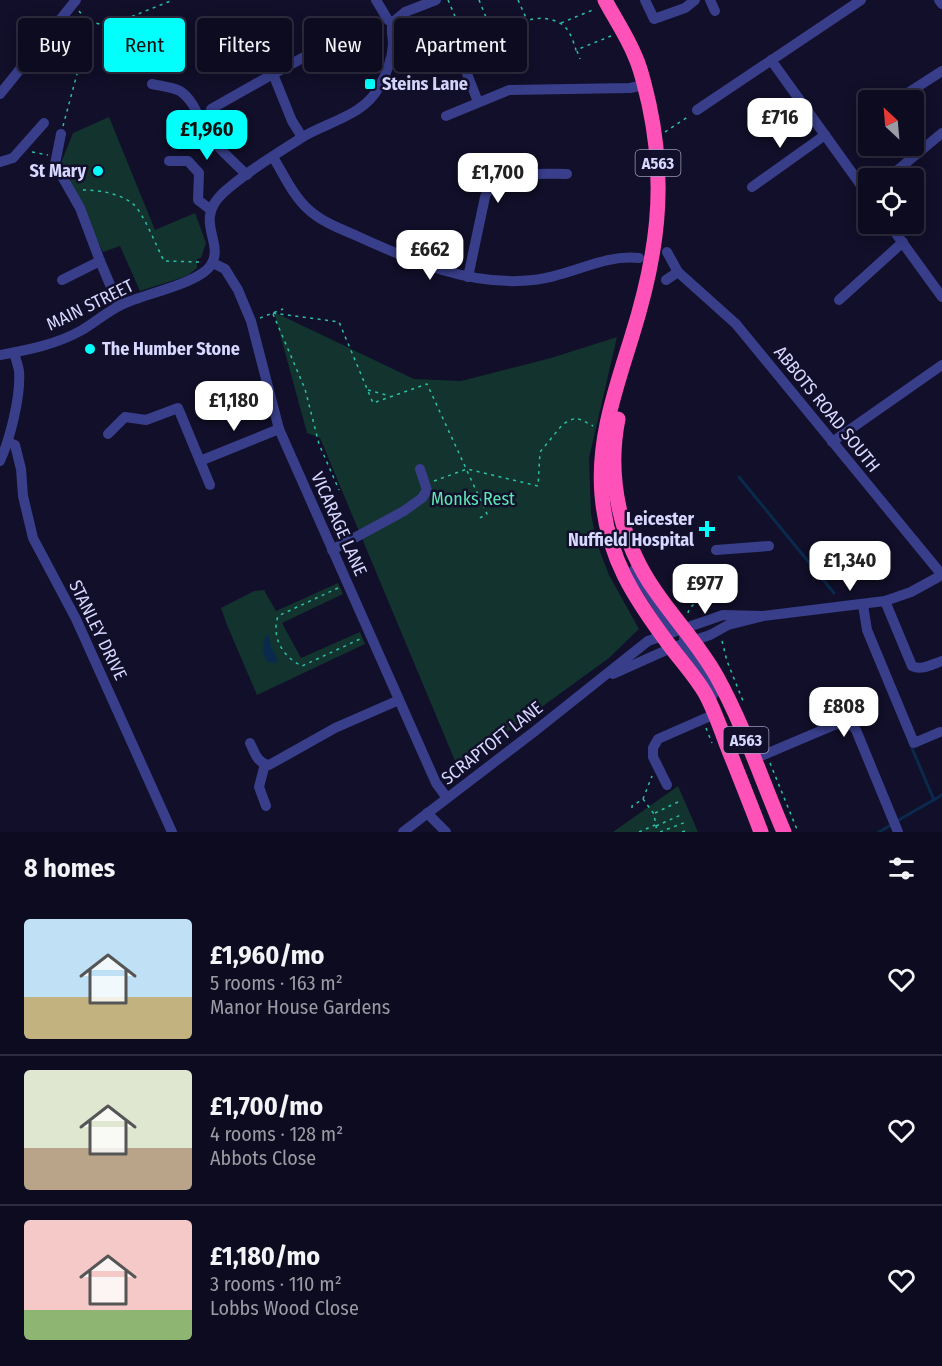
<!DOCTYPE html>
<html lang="en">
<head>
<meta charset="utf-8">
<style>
	body { margin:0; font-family:"Fira Sans Condensed",sans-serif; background:#1b192c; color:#f1f3f6; height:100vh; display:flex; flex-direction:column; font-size:22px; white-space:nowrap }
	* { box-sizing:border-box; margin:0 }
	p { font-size:20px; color:#9a9ba4 }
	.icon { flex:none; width:33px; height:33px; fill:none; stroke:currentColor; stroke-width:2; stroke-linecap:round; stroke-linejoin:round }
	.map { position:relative; height:832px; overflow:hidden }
	.side { display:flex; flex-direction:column; background:#0d0b1f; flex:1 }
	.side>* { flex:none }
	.banner { position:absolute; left:18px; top:18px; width:600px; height:54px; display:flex; gap:12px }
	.needle { width:39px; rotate:334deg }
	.fabs { position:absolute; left:858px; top:90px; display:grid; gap:12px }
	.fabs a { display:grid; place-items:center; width:66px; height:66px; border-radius:6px; background:#0d0b1f; box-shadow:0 3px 15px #0003,0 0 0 2px #2d2b3d; font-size:30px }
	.price { position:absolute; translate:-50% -51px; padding:0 14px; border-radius:12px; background:#fff; color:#222; font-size:20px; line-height:39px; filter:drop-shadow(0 2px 3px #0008) }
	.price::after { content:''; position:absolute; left:50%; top:36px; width:18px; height:14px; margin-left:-9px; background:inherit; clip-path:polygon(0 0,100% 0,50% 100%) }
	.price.on { background:#03fffc; color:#111 }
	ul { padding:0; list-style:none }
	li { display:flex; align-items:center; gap:18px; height:150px; padding:0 24px }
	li+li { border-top:2px solid #2d2b3d }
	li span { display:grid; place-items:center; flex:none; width:168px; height:120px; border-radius:6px; color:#555 }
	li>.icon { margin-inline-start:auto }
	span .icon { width:72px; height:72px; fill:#fffc; stroke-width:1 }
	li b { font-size:26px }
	h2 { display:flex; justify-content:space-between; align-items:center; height:72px; padding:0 24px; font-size:26px }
	.tag { padding:0 21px; border-radius:6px; background:#0d0b1f; box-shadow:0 3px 15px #0003,0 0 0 2px #2d2b3d; font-size:21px; line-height:54px }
	.tag.on { background:#03fffc; color:#111 }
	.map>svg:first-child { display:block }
	.green { fill:#12332e }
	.water { fill:#0a2a4d }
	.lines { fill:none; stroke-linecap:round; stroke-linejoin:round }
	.stream { stroke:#0a2a4d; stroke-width:3 }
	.path { stroke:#2ac0a6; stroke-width:1.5; stroke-dasharray:3 4.5; stroke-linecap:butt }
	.minor { stroke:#383e8a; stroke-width:10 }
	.highway { stroke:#ff52b8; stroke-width:15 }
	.poi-dot { fill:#03fffc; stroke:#110f29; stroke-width:2 }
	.labels { text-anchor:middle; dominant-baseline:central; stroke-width:5; stroke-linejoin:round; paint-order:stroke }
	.shield { fill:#110f29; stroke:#9c9bbf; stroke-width:1.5 }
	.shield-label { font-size:16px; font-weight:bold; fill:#d7d7ff }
	.poi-label { font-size:18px; font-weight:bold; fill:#d7d7ff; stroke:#110f29; text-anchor:start }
	.street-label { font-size:18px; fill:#d7d7ff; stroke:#110f29 }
	.park-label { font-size:18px; fill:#5de5b4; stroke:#110f29 }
</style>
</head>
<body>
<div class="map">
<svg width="942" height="832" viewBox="0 0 942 832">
	<rect width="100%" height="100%" fill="#110f29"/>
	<!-- green -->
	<g class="green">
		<path d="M109,117L155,230L195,213L206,243L201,258L197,259V268L187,276L140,291L120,246L103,252L60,165L73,133Z"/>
		<path d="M274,312L414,379L461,381L551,358L617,337L589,458L591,514L597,544L609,575L639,629L609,658L458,768L320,438L307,433Z"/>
		<path d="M338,583L343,594L282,623L301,658L360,632L365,644L257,695L227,625L221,608L254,591L264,590L276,611Z"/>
		<path d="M678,786L698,832H613Z"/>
	</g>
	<!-- water -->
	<path class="water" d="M269,635L271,647L278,660L275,663L268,662C262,655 262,644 266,636Z"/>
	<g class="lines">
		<!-- stream -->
		<g class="stream">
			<path d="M739,477L834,593"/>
			<path d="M911,746L934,800"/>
			<path d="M897,821L942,795"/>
			<path d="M879,832L891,825"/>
		</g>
		<!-- path -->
		<g class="path">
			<path d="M448,0L462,33L460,38"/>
			<path d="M479,0L490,27"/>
			<path d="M518,0L527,20"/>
			<path d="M79,11L87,21L108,26L173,0"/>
			<path d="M561,23L595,9"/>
			<path d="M406,24L415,42L431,46L472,29L479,32L490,28C504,33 514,26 526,21C539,16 557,18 566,28C571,34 574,43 576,50L611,36"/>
			<path d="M577,51L580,59"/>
			<path d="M63,126L91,22"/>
			<path d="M665,132L689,116"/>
			<path d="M32,152L48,155"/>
			<path d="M83,190C99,190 118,193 132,203C143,211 157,248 164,261L200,262"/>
			<path d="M273,313L339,322L373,403L427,384L487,514L478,519"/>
			<path d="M273,314L305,389L319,444L339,490"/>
			<path d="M260,318L283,309"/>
			<path d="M368,390L390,396"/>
			<path d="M434,481L467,469L538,486L540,452L563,424L575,418L582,420L593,426"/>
			<path d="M338,588L278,616C271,638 283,657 302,666L360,639"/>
			<path d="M688,613L689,609L694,604L693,596"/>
			<path d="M722,641L727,661L743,701"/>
			<path d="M706,728L712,743"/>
			<path d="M770,763L798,832"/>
			<path d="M643,799L654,814L657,832"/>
			<path d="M632,808V806L643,799L652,776"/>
			<path d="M655,813L678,802"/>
			<path d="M656,826L683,814"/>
			<path d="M639,832L655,825"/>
			<path d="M660,832L686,822"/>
			<path d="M682,832L688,830"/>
		</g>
		<!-- minor -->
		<g class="minor">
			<path d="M376,0L388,20L393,22"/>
			<path d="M645,0L654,19L685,8L695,0"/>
			<path d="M710,0L715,11"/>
			<path d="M939,0L942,4"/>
			<path d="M393,22L405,12L436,0"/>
			<path d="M457,48L478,102"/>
			<path d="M771,60L868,195"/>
			<path d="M152,84C161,86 172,87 180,91C195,101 199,120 208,134C219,150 234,162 247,175"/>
			<path d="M0,94L76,0"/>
			<path d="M897,100L942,71"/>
			<path d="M211,109L273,74"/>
			<path d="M697,110L861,0"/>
			<path d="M446,116L509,90L630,88L644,85"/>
			<path d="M61,134L55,164L80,208L100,261L119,306"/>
			<path d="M302,137L292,121L273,74L352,31"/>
			<path d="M273,157C284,175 293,196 309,210C322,222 341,229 357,236C412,261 471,287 533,280C570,277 601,254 639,258"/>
			<path d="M169,161H188L199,173L198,200L211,210"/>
			<path d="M0,162L13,158L44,123"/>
			<path d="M888,178L942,133"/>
			<path d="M752,187L825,135"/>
			<path d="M889,224L942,297"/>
			<path d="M667,252L678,272L736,324L942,575"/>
			<path d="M213,263L225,269L238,290L251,321L279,429L436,783L447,798"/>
			<path d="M468,277L485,197C494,169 542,174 567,174"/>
			<path d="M62,280L100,261"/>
			<path d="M666,280L678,272"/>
			<path d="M839,300L903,242"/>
			<path d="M0,355C28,350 58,344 82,330C95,322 107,312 121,305C142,294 199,284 211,265C225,242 193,221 223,193C246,172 275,155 301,138C326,122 364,116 379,87C386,75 392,59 393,44C393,36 390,30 393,22"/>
			<path d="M108,434L125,417L146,420L178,408L210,485"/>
			<path d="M8,442L15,445L21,469L23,496L33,538L76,619L172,832"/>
			<path d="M832,442L942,365"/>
			<path d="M0,461C10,439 21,396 19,371C18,365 16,359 14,353"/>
			<path d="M200,461L279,429"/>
			<path d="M332,550L404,511L422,498L427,490L420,469"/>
			<path d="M716,550L769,546"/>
			<path d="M634,570L666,620L669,628L668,637"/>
			<path d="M885,601L912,666C922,671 932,664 942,661"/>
			<path d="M863,605L867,630L914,743L940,732"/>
			<path d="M684,638L685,648L704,676L713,695"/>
			<path d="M613,674L671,648L710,635L728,625L763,616L885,601L911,592L942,575"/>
			<path d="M250,743C255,753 257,763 269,765L335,728L399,700"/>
			<path d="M754,759L839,723L851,724L856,730L898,832"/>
			<path d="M265,764L259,787L266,806"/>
			<path d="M667,785L653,757V748L658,739L715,714"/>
			<path d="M427,813L446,832"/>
			<path d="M403,832L535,731L648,641L723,615L763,616"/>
		</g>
		<!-- highway -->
		<g class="highway">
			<path d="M605,0C615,19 627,36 635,56C642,71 645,88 649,104C667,187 657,256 632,336C616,388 597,440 602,495C607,557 634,598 670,646C682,662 695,676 705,693C714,709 720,727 726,743C738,773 750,803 761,832"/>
			<path d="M618,419C606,478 621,543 656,592C676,621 700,646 717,677C744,726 762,781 784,832"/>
		</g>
	</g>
	<!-- markers -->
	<g class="poi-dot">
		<rect x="364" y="78" width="12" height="12" rx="3"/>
		<circle cx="98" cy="171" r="6"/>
		<circle cx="90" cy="349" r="6"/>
		<path d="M704 520h6v6h6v6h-6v6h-6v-6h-6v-6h6z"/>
	</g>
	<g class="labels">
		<!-- shield labels -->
		<g class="shield">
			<rect x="635.5" y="150" width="45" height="26" rx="4.5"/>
			<rect x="723.5" y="727" width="45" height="26" rx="4.5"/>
		</g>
		<g class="shield-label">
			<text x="658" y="163">A563</text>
			<text x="746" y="740">A563</text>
		</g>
		<!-- poi labels -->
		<g class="poi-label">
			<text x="382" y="84">Steins Lane</text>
			<text x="86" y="171" text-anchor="end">St Mary</text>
			<text x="102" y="349">The Humber Stone</text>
			<text x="694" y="519" text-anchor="end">Leicester<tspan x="694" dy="21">Nuffield Hospital</tspan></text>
		</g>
		<!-- street labels -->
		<g class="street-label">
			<text transform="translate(90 305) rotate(-26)">MAIN STREET</text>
			<text transform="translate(827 409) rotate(51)">ABBOTS ROAD SOUTH</text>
			<text transform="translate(339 524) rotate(66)">VICARAGE LANE</text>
			<text transform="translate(98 630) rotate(64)">STANLEY DRIVE</text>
			<text transform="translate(492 743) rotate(-38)">SCRAPTOFT LANE</text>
		</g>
		<!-- park labels -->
		<g class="park-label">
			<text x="473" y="499">Monks Rest</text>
		</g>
	</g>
</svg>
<div class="fabs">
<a><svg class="needle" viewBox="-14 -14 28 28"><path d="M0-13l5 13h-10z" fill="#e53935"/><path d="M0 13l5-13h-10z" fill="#9a9ba4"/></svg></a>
<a><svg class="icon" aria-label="locate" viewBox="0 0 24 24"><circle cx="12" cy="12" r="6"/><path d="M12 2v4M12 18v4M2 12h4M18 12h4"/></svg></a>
</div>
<b class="price" style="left:780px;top:149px">£716</b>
<b class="price on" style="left:207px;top:161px">£1,960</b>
<b class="price" style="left:498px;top:204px">£1,700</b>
<b class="price" style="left:430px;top:281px">£662</b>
<b class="price" style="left:234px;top:432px">£1,180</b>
<b class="price" style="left:850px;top:592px">£1,340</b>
<b class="price" style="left:705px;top:615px">£977</b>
<b class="price" style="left:844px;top:738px">£808</b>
<div class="banner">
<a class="tag">Buy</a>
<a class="tag on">Rent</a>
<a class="tag">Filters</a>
<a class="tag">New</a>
<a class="tag">Apartment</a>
</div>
</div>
<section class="side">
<h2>8 homes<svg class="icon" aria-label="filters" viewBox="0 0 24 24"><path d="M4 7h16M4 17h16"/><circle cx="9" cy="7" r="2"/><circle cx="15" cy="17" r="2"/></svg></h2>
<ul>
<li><span style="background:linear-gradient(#bfe0f5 65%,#c2b280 0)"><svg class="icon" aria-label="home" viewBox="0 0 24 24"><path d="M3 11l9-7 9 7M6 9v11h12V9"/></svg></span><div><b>£1,960/mo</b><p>5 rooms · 163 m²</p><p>Manor House Gardens</p></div><svg class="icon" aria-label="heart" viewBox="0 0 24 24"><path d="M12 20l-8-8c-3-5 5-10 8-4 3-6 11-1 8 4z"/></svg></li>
<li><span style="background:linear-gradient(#dfe7d0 65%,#b9a48a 0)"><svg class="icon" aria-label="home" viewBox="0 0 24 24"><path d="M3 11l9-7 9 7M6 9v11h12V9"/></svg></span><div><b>£1,700/mo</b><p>4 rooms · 128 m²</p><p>Abbots Close</p></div><svg class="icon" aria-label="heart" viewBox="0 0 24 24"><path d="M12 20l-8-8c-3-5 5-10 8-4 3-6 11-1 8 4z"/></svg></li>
<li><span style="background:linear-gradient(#f6c9c9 75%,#8fb573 0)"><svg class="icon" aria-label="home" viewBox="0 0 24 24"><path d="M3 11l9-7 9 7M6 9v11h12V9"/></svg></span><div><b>£1,180/mo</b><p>3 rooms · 110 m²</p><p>Lobbs Wood Close</p></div><svg class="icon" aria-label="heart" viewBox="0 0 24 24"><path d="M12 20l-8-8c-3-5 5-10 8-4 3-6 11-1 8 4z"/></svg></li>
</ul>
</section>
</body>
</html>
